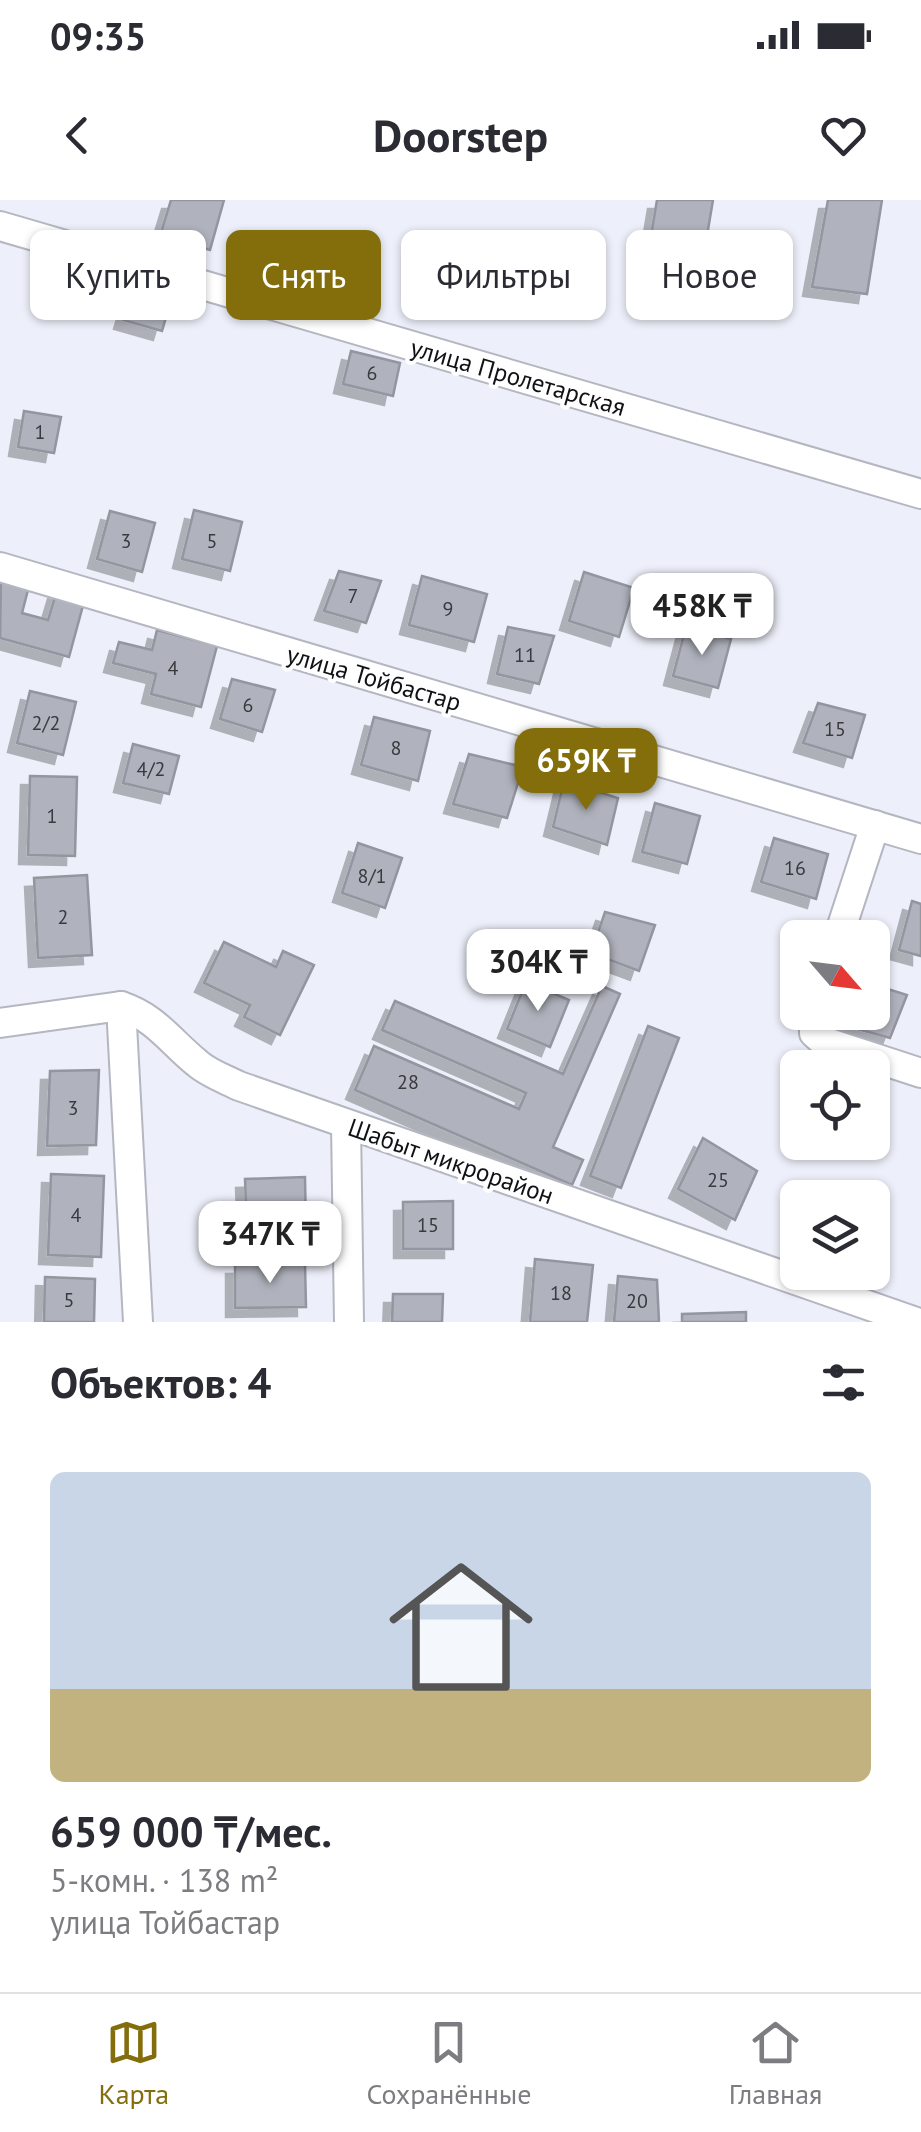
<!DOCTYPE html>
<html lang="ru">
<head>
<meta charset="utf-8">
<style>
	body { margin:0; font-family:"PT Sans",sans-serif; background:#f2f2f3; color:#2b2b33; height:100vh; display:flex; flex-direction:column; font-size:38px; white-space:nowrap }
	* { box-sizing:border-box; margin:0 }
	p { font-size:32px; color:#7c7c81 }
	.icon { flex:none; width:55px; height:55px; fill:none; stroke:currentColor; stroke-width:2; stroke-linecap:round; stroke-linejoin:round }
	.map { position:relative; height:1122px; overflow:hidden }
	.sheet { display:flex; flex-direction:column; background:#fff; flex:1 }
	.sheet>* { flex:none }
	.hud { position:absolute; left:30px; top:30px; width:862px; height:90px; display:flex; gap:20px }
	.needle { width:65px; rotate:118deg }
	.buttons { position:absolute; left:780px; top:720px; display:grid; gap:20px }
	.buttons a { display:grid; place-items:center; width:110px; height:110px; border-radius:15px; background:#fff; box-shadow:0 2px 8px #0004; font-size:50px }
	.price { position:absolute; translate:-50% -85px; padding:0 22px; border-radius:20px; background:#fff; color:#222; font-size:32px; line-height:65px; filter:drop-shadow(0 2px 5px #0008) }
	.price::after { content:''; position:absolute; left:50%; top:60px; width:30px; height:22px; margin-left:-15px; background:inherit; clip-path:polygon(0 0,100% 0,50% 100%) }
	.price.current { background:#846e0c; color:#fff }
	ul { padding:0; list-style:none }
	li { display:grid; align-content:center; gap:20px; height:530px; padding:0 50px }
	li span { display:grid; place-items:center; height:310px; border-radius:15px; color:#555 }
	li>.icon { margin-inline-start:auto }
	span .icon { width:180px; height:180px; fill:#fffc; stroke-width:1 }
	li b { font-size:42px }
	h2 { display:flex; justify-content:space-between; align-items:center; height:120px; padding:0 50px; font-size:42px }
	.pill { padding:0 35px; border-radius:15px; background:#fff; box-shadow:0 2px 8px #0004; font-size:35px; line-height:90px }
	.pill.current { background:#846e0c; color:#fff }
	.status { display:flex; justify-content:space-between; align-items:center; height:70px; padding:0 50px; background:#fff; direction:ltr }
	.status svg { height:28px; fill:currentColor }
	header { display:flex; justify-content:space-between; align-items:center; height:130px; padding:0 50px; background:#fff; font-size:45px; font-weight:700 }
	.tab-bar { display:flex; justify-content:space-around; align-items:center; height:140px; border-top:2px solid #e1e1e2; background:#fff; font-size:28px; color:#7c7c81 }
	.tab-bar a { display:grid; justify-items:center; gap:5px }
	.tab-bar .current { color:#846e0c }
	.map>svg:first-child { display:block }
	.building { fill:#b0b3bd; stroke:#93959f; stroke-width:2.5; filter:url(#shadow) }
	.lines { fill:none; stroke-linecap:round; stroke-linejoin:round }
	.street-casing { stroke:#b4b7c1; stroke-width:32 }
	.street { stroke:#fff; stroke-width:28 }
	.labels { text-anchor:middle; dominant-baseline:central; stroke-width:8; stroke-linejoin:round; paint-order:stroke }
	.number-label { font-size:20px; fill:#383a3e }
	.street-label { font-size:25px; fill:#101114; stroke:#fefefe }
</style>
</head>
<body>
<div class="status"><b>09:35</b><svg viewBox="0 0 49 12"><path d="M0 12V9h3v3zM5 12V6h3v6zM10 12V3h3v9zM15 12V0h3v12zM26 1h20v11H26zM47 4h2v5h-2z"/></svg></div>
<header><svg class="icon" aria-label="back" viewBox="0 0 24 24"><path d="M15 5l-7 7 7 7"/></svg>Doorstep<svg class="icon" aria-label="heart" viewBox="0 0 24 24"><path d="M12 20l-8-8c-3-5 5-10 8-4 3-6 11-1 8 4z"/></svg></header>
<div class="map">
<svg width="921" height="1122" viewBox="0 0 921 1122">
	<defs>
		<filter id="shadow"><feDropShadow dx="-9" dy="9" stdDeviation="0" flood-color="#0004"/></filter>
	</defs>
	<rect width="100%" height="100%" fill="#edf0fa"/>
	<!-- building -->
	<g class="building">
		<path d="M171,0H224L210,50L160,36Z"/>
		<path d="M657,0H713L701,72L646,65Z"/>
		<path d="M828,0H882L867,94L812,87Z"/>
		<path d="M133,88L171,100L162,131L123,120Z"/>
		<path d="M351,151L400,163L393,196L343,184Z"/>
		<path d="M24,211L61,217L54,253L18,247Z"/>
		<path d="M194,310L242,322L230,371L182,359Z"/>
		<path d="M110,311L155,323L142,372L97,359Z"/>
		<path d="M339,371L381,381L366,423L324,411Z"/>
		<path d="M584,372L634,388L619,437L569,421Z"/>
		<path d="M422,376L487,394L474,442L409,425Z"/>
		<path d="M1,378L29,386L22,413L48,420L57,390L85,398L69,457L0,438Z"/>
		<path d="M508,427L554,436L539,484L497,474Z"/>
		<path d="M686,427L731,439L718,488L673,476Z"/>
		<path d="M157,430L217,446L201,507L151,494L156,474L113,463L119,442L152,450Z"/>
		<path d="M232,479L275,490L262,532L220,519Z"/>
		<path d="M30,491L76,502L63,555L17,543Z"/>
		<path d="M818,503L865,515L852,558L803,543Z"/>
		<path d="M374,517L430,531L418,581L361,565Z"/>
		<path d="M133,544L179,556L169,594L123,583Z"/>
		<path d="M469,554L523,567L507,618L453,604Z"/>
		<path d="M30,576L77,577L75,656L28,655Z"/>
		<path d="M564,581L618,598L607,645L553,627Z"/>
		<path d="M655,603L700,616L687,664L642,652Z"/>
		<path d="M774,638L828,654L816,699L761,682Z"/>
		<path d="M358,643L402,658L385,708L342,693Z"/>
		<path d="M87,675L92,755L38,758L34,678Z"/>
		<path d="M912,701L921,704V756L899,750Z"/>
		<path d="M605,712L655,725L639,771L591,753Z"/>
		<path d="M224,742L276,767L283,751L314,765L280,835L244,817L250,805L204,783Z"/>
		<path d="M526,782L569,800L550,847L507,829Z"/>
		<path d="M872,784L907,795L890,838L843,825L848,812H872Z"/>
		<path d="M602,786L620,794L553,947L583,960L572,985L355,890L374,846L519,909L526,893L382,830L395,801L563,874Z"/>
		<path d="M648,826L679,838L621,988L590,976Z"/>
		<path d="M99,870L96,945L47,946L50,871Z"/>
		<path d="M703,938L757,971L735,1020L678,989Z"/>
		<path d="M51,974L104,976L101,1057L48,1055Z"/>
		<path d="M305,977L306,1028L247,1030L245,979Z"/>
		<path d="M453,1001V1049H403V1002Z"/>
		<path d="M535,1059L593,1065L587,1122H530Z"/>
		<path d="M305,1064L306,1107L235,1108V1065Z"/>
		<path d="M618,1076L657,1080L659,1122H614Z"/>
		<path d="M45,1077L95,1079L94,1122H44Z"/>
		<path d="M393,1094H443L442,1122H392Z"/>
		<path d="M746,1112V1122H682V1114Z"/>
	</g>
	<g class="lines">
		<defs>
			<g id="street">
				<path d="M0,26L921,294"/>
				<path d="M0,367L921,639"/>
				<path d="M838,738L875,625"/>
				<path d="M121,806L138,1122"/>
				<path d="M814,812V833L823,841L921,873"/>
				<path d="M0,823L121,806C155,817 170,841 197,863C208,873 225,879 239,886L916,1122"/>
				<path d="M346,924L349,1122"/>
			</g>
		</defs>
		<!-- street casing -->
		<use href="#street" class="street-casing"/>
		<!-- street -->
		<use href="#street" class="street"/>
	</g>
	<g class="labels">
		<!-- number labels -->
		<g class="number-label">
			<text x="372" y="173">6</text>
			<text x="40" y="232">1</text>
			<text x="126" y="341">3</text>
			<text x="212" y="341">5</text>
			<text x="353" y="396">7</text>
			<text x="448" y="409">9</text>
			<text x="525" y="455">11</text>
			<text x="173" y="468">4</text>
			<text x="248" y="505">6</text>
			<text x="46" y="523">2/2</text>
			<text x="835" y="529">15</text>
			<text x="396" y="548">8</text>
			<text x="151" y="569">4/2</text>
			<text x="52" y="616">1</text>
			<text x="795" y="668">16</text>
			<text x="372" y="676">8/1</text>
			<text x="63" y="717">2</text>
			<text x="408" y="882">28</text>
			<text x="73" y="908">3</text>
			<text x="718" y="980">25</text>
			<text x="76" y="1015">4</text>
			<text x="428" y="1025">15</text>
			<text x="561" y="1093">18</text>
			<text x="69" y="1100">5</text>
			<text x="637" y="1101">20</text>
		</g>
		<!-- street labels -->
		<g class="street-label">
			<text transform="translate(518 177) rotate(16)">улица Пролетарская</text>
			<text transform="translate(374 478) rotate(16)">улица Тойбастар</text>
			<text transform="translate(451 961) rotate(19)">Шабыт микрорайон</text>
		</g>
	</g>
</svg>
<div class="buttons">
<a><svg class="needle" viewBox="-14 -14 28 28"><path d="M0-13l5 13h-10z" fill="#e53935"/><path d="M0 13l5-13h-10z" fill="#7c7c81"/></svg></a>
<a><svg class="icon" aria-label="locate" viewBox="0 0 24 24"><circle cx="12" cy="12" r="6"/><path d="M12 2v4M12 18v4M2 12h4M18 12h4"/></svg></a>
<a><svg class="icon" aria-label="layers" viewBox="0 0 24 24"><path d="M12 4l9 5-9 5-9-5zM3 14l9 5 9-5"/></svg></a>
</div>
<b class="price" style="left:702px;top:458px">458K ₸</b>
<b class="price current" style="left:586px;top:613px">659K ₸</b>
<b class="price" style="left:538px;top:814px">304K ₸</b>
<b class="price" style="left:270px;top:1086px">347K ₸</b>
<div class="hud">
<a class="pill">Купить</a>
<a class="pill current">Снять</a>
<a class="pill">Фильтры</a>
<a class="pill">Новое</a>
</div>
</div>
<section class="sheet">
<h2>Объектов: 4<svg class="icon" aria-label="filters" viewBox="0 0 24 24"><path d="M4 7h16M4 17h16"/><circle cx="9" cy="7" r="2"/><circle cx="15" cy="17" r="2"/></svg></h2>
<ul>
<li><span style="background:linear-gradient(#c9d6e8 70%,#c2b280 0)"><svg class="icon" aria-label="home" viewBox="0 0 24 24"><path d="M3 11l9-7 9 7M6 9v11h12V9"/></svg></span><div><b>659 000 ₸/мес.</b><p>5-комн. · 138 m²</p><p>улица Тойбастар</p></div></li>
</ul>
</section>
<nav class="tab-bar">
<a class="current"><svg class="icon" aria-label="map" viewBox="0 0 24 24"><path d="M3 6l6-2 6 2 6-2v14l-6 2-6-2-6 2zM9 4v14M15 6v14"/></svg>Карта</a>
<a><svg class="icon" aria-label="saved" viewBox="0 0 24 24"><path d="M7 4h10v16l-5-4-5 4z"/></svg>Сохранённые</a>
<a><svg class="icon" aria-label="home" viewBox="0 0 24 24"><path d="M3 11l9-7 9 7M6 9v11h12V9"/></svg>Главная</a>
</nav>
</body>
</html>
